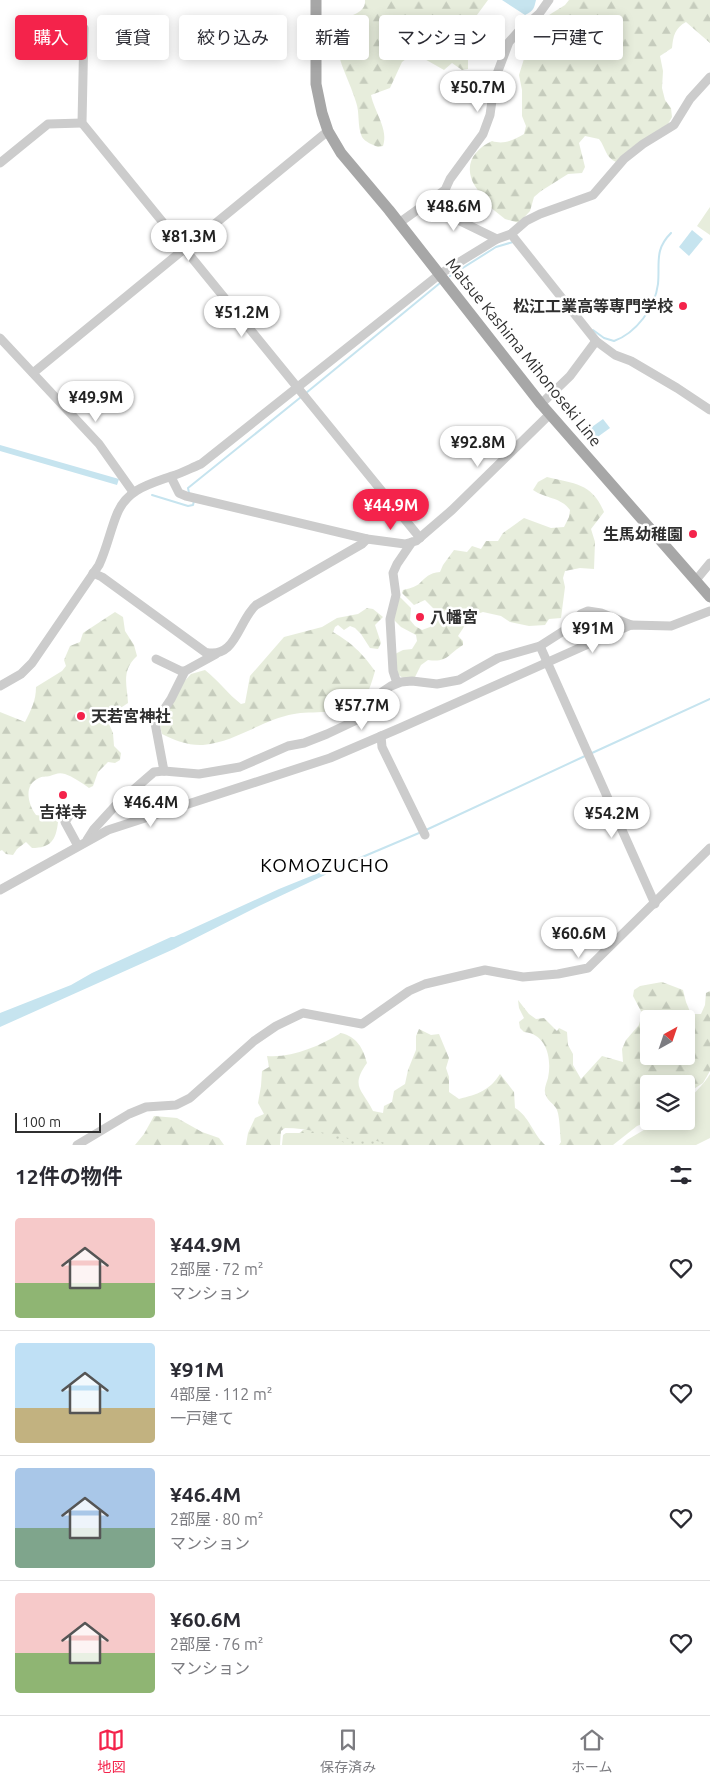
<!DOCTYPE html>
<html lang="ja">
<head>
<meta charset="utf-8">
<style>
	body { margin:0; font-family:Ubuntu,"Noto Sans JP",sans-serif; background:#f7f7f7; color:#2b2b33; height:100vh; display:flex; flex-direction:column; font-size:19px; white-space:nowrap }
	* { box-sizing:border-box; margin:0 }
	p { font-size:16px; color:#7c7c81 }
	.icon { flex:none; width:28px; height:28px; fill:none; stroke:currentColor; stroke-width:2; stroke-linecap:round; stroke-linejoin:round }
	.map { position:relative; height:1145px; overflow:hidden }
	.side { display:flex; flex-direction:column; background:#fff; flex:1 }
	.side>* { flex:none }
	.guide { position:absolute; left:15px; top:15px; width:680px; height:45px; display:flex; gap:10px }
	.needle { width:32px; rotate:40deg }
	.buttons { position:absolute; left:640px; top:1010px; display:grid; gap:10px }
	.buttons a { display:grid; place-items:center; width:55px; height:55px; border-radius:5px; background:#fff; box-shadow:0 2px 12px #0003; font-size:25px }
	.scale { position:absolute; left:15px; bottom:12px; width:86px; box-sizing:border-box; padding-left:5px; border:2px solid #2f2f2f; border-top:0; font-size:14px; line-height:18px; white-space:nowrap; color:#2f2f2f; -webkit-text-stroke:4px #fff; paint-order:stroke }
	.price { position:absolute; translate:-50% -42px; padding:0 11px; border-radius:18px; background:#fff; color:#222; font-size:16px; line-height:32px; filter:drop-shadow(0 1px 2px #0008) }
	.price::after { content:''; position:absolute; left:50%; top:30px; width:15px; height:11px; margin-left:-8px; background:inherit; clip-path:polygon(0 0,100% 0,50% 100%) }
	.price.active { background:#f4234b; color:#fff }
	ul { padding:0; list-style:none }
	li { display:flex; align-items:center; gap:15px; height:125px; padding:0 15px }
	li+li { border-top:1px solid #e1e1e2 }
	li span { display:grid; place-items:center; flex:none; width:140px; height:100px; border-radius:5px; color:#555 }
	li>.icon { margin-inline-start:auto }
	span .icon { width:60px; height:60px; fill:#fffc; stroke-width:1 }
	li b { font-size:21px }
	h2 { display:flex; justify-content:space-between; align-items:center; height:60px; padding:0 15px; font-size:21px }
	.pill { padding:0 18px; border-radius:5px; background:#fff; box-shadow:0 2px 12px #0003; font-size:18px; line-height:45px }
	.pill.active { background:#f4234b; color:#fff }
	.menu { display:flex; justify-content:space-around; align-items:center; height:70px; border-top:1px solid #e1e1e2; background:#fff; font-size:14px; color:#7c7c81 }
	.menu a { display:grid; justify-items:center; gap:2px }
	.menu .active { color:#f4234b }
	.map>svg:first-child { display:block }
	.grass { fill:url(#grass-dots) }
	.forest { fill:url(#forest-firs); fill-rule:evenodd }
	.park { fill:#e7eddc }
	.water { fill:#c6e4ef }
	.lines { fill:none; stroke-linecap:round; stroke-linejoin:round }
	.stream { stroke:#c6e4ef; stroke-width:2 }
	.minor { stroke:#ccc; stroke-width:9 }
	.major { stroke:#a7a7a7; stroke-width:11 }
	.poi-dot { fill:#f4234b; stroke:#fff; stroke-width:2 }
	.labels { text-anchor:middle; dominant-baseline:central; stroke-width:5; stroke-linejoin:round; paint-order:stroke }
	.poi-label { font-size:16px; font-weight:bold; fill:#2f2f2f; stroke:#fff; text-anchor:end }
	.street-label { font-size:16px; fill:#2f2f2f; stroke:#fff }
	.quarter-label { font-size:19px; letter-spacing:1px; fill:#000; stroke:#fff }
</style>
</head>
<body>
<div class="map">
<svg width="710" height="1145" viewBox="0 0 710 1145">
	<defs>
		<pattern id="grass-dots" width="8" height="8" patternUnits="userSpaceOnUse" patternTransform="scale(1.25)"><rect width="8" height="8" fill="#e7eddc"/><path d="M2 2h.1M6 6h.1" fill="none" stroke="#c6ccbd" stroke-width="1.8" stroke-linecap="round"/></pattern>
		<pattern id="forest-firs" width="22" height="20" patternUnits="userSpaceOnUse" patternTransform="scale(1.25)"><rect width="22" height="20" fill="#e7eddc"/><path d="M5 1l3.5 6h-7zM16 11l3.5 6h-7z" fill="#c6ccbd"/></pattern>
	</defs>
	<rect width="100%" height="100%" fill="#fff"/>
	<!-- grass -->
	<path class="grass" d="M324,1123L408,1145H285L303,1130Z"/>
	<!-- forest -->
	<g class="forest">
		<path d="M365,0H488L474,19L464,20L458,26L456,32L468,52V69L462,70L452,63L444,70L414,53L402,62L390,88L371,95C374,111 389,130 383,146L378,147C373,145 365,142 362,137C357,126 360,113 356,102C350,82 339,64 336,42L343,33L351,16C358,13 366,9 365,0Z"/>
		<path d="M569,0H710V43L686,22C675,28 673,36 672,48L660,56L663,71L662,88L665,100L671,108L672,117L668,124L631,148L616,162C605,157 606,148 599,139L585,136L579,143L585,167L582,173L568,174L541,191L534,197L530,211L519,223L505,219L485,203C483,196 479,192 475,186C463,166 473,150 492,141C504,145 514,140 524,134L526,126L522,116V90L519,75L527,49L534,34L545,29L549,15L565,5Z"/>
		<path d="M547,477C575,484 592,483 604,512L591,529L595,542L594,569L580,568L565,571L563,578L565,587L561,618L549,619L545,625L529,626L510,622L501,616L483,612L471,616L458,636L463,641V645C448,654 448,663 428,660L421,665L415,677C395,682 396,670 395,654L403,650L412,649L417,641L416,635L401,627L393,619L399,596L411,608L410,620L415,626L422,630L430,627L439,614L425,600L414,605L402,593L403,590C408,589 415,587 419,584C426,577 429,573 440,572L443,565L454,550L467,552L472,546L481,549L486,541H498L503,533L524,518L551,528L564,527L569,517L570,510C561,497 546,499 533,490L538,482Z"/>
		<path d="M367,608L373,609L383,617L375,625L381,643L378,649L370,648L361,634L355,628L350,626L344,630L338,625L335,627L333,632C353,644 361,652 375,671C372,682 367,699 358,705C346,714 309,711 294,714C261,720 236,742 203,745C190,746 173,740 162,734L159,722L181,685L191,674L205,670C218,680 228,694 241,704L245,703L250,676L284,637L322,627L337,618L358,614Z"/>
		<path d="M115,612L123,617L125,631L134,645L137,656C121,671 127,684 128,703L122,707L114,710V716L109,724L113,733L114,746L121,753L120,760L115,763L108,762L98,772L93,786L89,788C81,782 73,777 65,774C59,772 55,774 50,776C46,777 42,776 39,778C23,785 28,804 36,815L49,817L58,822C56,840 51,848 32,848L26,842L17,849L13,855L6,854L2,850L0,851V712L25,722C31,710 36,701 36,687L62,671L66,666L64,660L70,646L80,642L83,633Z"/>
		<path d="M662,982L683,990L686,1002L691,1014H701L705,1005L706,993L710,991V1071L703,1083L686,1094V1084H649V1121L637,1126L613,1145H559L561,1142C560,1135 560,1114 556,1108C552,1102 546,1100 545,1092C544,1088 547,1082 548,1078C552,1059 547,1034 524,1032L520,1028L519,1022L524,1018L519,1008L518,1000L529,1014L536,1019L544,1018L557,1031L559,1028L567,1032L568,1045L573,1054V1065L581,1079L602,1056L623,1062L622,1049L626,1040L639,1025L642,1013L633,996L634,990L640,986ZM649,1019H686V1056H649Z"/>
		<path d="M419,1029L431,1035L439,1034L449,1058L446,1068L449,1077V1092L459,1099C478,1094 489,1091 500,1074L514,1092L515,1108C529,1116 533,1134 545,1145H389C378,1139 367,1141 354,1139C331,1135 309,1128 285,1128L281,1131L280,1145H246L248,1133L255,1118L264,1114L258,1103L261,1086L262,1071L269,1067L267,1056C293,1058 319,1046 341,1033C357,1037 363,1048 367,1063C350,1087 362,1089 373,1111L383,1113L384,1106L392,1102L394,1091L405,1084L408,1070L416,1050V1036Z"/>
		<path d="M154,1116L177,1118L202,1132L219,1138L224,1145H135L144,1134Z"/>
	</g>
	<!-- park -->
	<g class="park">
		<path d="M710,207V235L697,226Z"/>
		<path d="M710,1074V1138L696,1145H622L627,1140L659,1121H686C686,1093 697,1095 710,1074Z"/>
		<path d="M286,1133H321L350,1145H282L283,1135Z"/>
	</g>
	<!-- water -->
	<g class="water">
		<path d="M502,0H536C534,8 534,11 525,15Z"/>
		<path d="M692,230L703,239L689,256L679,247Z"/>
		<path d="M603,419L610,428L592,441L585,432Z"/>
		<path d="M0,445L119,479L117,485L0,451Z"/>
		<path d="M326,870L329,872L325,875L259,906L174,949L0,1027V1013L71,985L92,973L171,937H174L279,889Z"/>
	</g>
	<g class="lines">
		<!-- stream -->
		<g class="stream">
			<path d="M450,276L496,247L513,242"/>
			<path d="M593,330L604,338L614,341C636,333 655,308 658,284C660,263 654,250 671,233"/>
			<path d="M306,393L440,283"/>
			<path d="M189,493L188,488L301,397"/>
			<path d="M152,495L188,506L193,505L194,501"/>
			<path d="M592,753L710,699"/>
			<path d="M426,830L585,756"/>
			<path d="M327,872L419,833"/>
		</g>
		<!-- minor -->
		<g class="minor">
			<path d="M84,28L82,123L420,538"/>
			<path d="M0,163L48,124L82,123"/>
			<path d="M440,195L452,213L460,221L497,239"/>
			<path d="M399,223L445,190L450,179L483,134L490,115L495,79L509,42L518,32L539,14L549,0"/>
			<path d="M511,234L596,341L615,355L631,361L677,388L710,410"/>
			<path d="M0,338L99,444L133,492"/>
			<path d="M33,373L328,131"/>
			<path d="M541,404L570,376L596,341"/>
			<path d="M171,477L179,493L186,496L367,539L405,544L416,541L452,510L550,414"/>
			<path d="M93,573L102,577L205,652C236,660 238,621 256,605L362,544L367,539"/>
			<path d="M696,580L710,563"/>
			<path d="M540,646L655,904"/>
			<path d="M156,659L181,671H185L216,654"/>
			<path d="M397,683L393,671L390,619L396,595L393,573L397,564L412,542"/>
			<path d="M0,686L21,674L32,663L99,565C107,548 110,531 117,514C127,489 150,484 172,476C182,473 191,468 201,464L440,274L497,239L511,234L526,221L540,214L593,195L624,159L643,144L674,125L690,99L710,77"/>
			<path d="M381,736L382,747L425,835"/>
			<path d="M164,771L155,723L171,699L185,671"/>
			<path d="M67,811L69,816L65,822L78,846"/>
			<path d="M87,840L94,829L116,805L154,772L164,771L199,774L240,767L288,746L304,743L327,734L361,718L369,714L382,692L391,686L401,682L412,681L437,684L459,680L498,658L540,646L565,630L581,614L588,611L601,613L631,625"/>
			<path d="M0,890L108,830L330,758L400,728L631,625L671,626L710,611"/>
			<path d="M77,1145L129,1114L146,1107L176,1105L190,1098L254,1041L276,1026L303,1013L362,1024L409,991L425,984L485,970L523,977L558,974L588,968L710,848"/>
		</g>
		<!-- major -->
		<path class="major" d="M316,0V84L322,113L328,131L341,153L389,210L541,404L710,597"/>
	</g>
	<!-- markers -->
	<g class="poi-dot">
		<circle cx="683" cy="306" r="5"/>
		<circle cx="693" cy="534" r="5"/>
		<circle cx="420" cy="617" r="5"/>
		<circle cx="81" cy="716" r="5"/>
		<circle cx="63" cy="795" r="5"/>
	</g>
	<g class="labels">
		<!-- poi labels -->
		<g class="poi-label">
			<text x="673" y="306">松江工業高等専門学校</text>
			<text x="683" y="534">生馬幼稚園</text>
			<text x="430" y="617" text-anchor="start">八幡宮</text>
			<text x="91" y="716" text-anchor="start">天若宮神社</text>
			<text x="63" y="812" text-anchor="middle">吉祥寺</text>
		</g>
		<!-- street labels -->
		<g class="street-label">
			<text transform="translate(524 352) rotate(51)">Matsue Kashima Mihonoseki Line</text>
		</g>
		<!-- quarter labels -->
		<g class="quarter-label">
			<text x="325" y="865">KOMOZUCHO</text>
		</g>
	</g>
</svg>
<div class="buttons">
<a><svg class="needle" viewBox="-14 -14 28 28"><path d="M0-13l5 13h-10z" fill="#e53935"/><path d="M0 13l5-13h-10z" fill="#7c7c81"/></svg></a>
<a><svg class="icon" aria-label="layers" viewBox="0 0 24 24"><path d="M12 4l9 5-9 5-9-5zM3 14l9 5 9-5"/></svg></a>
</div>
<div class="scale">100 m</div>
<b class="price" style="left:478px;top:113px">¥50.7M</b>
<b class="price" style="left:454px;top:232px">¥48.6M</b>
<b class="price" style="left:189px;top:262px">¥81.3M</b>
<b class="price" style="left:242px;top:338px">¥51.2M</b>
<b class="price" style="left:96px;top:423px">¥49.9M</b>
<b class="price" style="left:478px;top:468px">¥92.8M</b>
<b class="price active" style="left:391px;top:531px">¥44.9M</b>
<b class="price" style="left:593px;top:654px">¥91M</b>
<b class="price" style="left:362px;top:731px">¥57.7M</b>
<b class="price" style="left:151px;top:828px">¥46.4M</b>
<b class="price" style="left:612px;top:839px">¥54.2M</b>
<b class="price" style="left:579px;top:959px">¥60.6M</b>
<div class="guide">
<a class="pill active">購入</a>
<a class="pill">賃貸</a>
<a class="pill">絞り込み</a>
<a class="pill">新着</a>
<a class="pill">マンション</a>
<a class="pill">一戸建て</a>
</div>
</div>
<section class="side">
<h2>12件の物件<svg class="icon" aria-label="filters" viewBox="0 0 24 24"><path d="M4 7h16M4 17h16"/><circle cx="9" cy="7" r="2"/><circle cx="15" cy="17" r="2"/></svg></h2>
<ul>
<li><span style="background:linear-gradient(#f6c9c9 65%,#8fb573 0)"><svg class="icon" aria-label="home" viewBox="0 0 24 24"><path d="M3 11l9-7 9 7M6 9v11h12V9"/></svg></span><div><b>¥44.9M</b><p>2部屋 · 72 m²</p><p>マンション</p></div><svg class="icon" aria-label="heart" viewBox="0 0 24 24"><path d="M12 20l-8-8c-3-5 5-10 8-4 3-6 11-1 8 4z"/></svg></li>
<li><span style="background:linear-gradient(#bfe0f5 65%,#c2b280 0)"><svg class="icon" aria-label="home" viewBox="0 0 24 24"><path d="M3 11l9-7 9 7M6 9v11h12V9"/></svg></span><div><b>¥91M</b><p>4部屋 · 112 m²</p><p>一戸建て</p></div><svg class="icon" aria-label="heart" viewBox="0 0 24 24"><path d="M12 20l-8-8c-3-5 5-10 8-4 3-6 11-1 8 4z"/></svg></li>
<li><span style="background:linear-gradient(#a9c7e8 60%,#7fa58c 0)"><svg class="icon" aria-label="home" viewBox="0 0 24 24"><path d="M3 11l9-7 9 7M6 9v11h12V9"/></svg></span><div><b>¥46.4M</b><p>2部屋 · 80 m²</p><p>マンション</p></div><svg class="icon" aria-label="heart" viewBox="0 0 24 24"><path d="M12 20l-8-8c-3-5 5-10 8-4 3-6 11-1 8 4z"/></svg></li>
<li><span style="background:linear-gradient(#f6c9c9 60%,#8fb573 0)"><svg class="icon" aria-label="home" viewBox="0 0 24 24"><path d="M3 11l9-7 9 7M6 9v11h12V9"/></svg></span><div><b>¥60.6M</b><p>2部屋 · 76 m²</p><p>マンション</p></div><svg class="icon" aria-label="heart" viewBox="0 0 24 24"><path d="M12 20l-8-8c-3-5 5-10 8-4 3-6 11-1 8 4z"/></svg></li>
</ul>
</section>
<nav class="menu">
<a class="active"><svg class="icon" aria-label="map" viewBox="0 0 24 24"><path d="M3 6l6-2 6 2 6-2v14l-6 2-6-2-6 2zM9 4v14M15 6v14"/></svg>地図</a>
<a><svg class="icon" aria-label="saved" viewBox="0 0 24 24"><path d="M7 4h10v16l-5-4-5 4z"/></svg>保存済み</a>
<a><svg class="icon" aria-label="home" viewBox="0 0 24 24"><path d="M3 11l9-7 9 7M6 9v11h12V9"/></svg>ホーム</a>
</nav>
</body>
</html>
